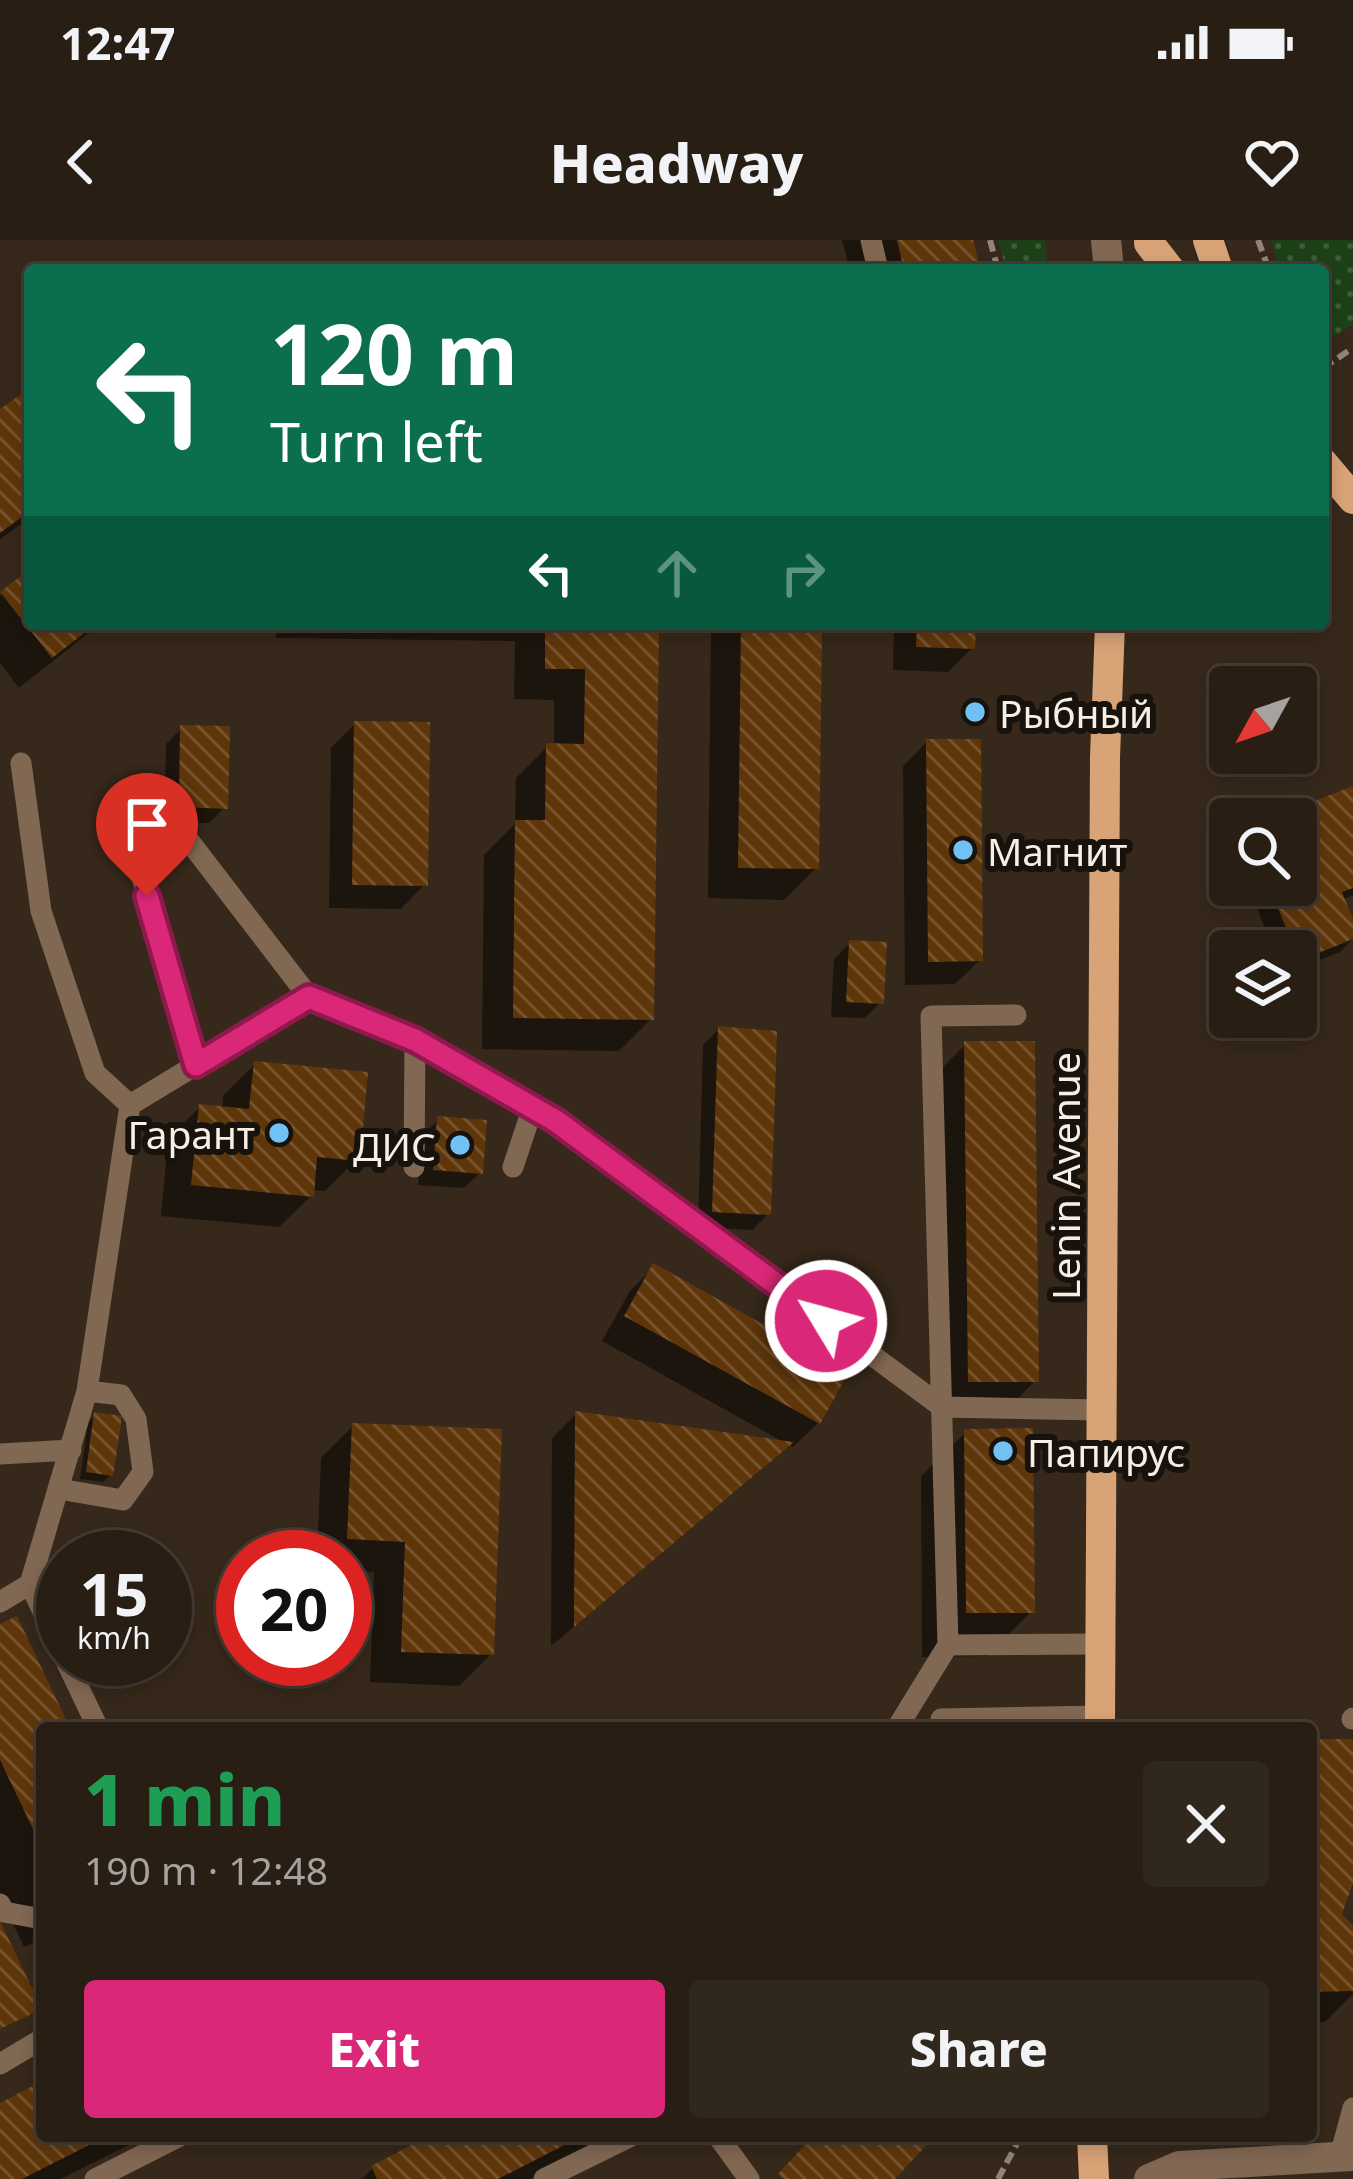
<!DOCTYPE html>
<html lang="en">
<head>
<meta charset="utf-8">
<style>
	:root { --surface:#281e14; --page:#30271d; --text:#f1f3f6; --muted:#a5a2a0; --line:#443c34; --accent:#db2777 }
	body { margin:0; font-family:"Noto Sans",sans-serif; background:var(--page); color:var(--text); height:100vh; display:flex; flex-direction:column; font-size:45px; white-space:nowrap }
	* { box-sizing:border-box; margin:0 }
	p { font-size:39px; color:var(--muted) }
	.icon { flex:none; width:66px; height:66px; fill:none; stroke:currentColor; stroke-width:2; stroke-linecap:round; stroke-linejoin:round }
	.map { position:relative; flex:1; overflow:hidden }
	.sheet { position:absolute; left:36px; top:1482px; width:1281px; height:420px; display:flex; flex-direction:column; background:var(--surface); border-radius:12px; box-shadow:0 6px 18px #0003,0 0 0 3px var(--line) }
	.sheet>* { flex:none }
	.hud { position:absolute; left:24px; top:24px; width:1305px; height:366px; border-radius:12px; box-shadow:0 6px 18px #0003,0 0 0 3px var(--line); background:#0b6e4f; color:#fff; overflow:hidden }
	.needle { width:78px; rotate:230deg }
	.tools { position:absolute; left:1209px; top:426px; display:grid; gap:24px }
	.tools a { display:grid; place-items:center; width:108px; height:108px; border-radius:12px; background:var(--surface); box-shadow:0 6px 18px #0003,0 0 0 3px var(--line); font-size:60px }
	.speed { position:absolute; left:36px; top:1290px; display:flex; gap:24px; font-size:60px; font-weight:700; text-align:center }
	.speed>* { display:grid; place-content:center; width:156px; height:156px; border-radius:50%; background:var(--surface); box-shadow:0 6px 18px #0003,0 0 0 3px var(--line); line-height:1 }
	.speed small { font-size:30px; font-weight:400 }
	.speed .limit { border:18px solid #d22; background:#fff; color:#111 }
	.pin { position:absolute; display:grid; place-items:center; width:102px; height:102px; color:#fff; margin:-123px -51px; border-radius:50% 50% 50% 0; rotate:-45deg; box-shadow:0 0 12px #0007 }
	.pin .icon { rotate:45deg }
	.me { position:absolute; width:132px; margin:-66px; rotate:307deg; stroke-linejoin:round; filter:drop-shadow(0 0 9px #0008) }
	.turn { display:flex; align-items:center; gap:42px; height:252px; padding:0 48px; font-size:54px }
	.turn .icon { width:156px; height:156px; stroke-width:2.5 }
	.turn b { display:block; font-size:84px; line-height:102px }
	.lanes { display:flex; align-items:center; height:114px; padding:0 48px; background:#0003; justify-content:center; gap:60px; direction:ltr }
	.lanes .off { opacity:.35 }
	.round { display:grid; place-items:center; flex:none; width:126px; height:126px; border-radius:12px; background:var(--page) }
	.head { display:flex; align-items:center; justify-content:space-between; height:204px; padding:0 48px }
	h1 { font-size:72px; font-weight:800; line-height:90px; color:#1e9e55 }
	.action { display:flex; gap:24px; margin-top:auto; padding:24px 48px }
	.action a { flex:1; height:138px; border-radius:12px; background:var(--accent); color:#fff; font-size:48px; font-weight:800; line-height:138px; text-align:center }
	.action a+a { background:var(--page); color:var(--text) }
	.status { display:flex; justify-content:space-between; align-items:center; height:84px; padding:0 60px; background:var(--surface); direction:ltr }
	.status svg { height:33px; fill:currentColor }
	header { display:flex; justify-content:space-between; align-items:center; height:156px; padding:0 48px; background:var(--surface); font-size:54px; font-weight:800 }
	.map>svg:first-child { display:block }
	.grass { fill:url(#grass-dots) }
	.shadow { fill:#0007 }
	.building { fill:url(#building-back-hatch) }
	.lines { fill:none; stroke-linecap:round; stroke-linejoin:round }
	.path { stroke:#908579; stroke-width:6; stroke-dasharray:12 6; stroke-linecap:butt }
	.service { stroke:#816853; stroke-width:21 }
	.minor { stroke:#816853; stroke-width:30 }
	.tertiary { stroke:#816853; stroke-width:30 }
	.primary { stroke:#d7a377; stroke-width:30 }
	.route-casing { stroke:#8e194d; stroke-width:30 }
	.route { stroke:#db2777; stroke-width:21 }
	.poi-dot { fill:#71c1f5; stroke:#18120c; stroke-width:4.5 }
	.labels { text-anchor:middle; dominant-baseline:central; stroke-width:12; stroke-linejoin:round; paint-order:stroke }
	.poi-label { font-size:39px; fill:#f7eee5; stroke:#18120c; text-anchor:start }
	.street-label { font-size:39px; fill:#f7eee5; stroke:#18120c }
</style>
</head>
<body>
<div class="status"><b>12:47</b><svg viewBox="0 0 49 12"><path d="M0 12V9h3v3zM5 12V6h3v6zM10 12V3h3v9zM15 12V0h3v12zM26 1h20v11H26zM47 4h2v5h-2z"/></svg></div>
<header><svg class="icon" aria-label="back" viewBox="0 0 24 24"><path d="M15 5l-7 7 7 7"/></svg>Headway<svg class="icon" aria-label="heart" viewBox="0 0 24 24"><path d="M12 20l-8-8c-3-5 5-10 8-4 3-6 11-1 8 4z"/></svg></header>
<div class="map">
<svg width="1353" height="1939" viewBox="0 0 1353 1939">
	<defs>
		<pattern id="grass-dots" width="8" height="8" patternUnits="userSpaceOnUse" patternTransform="scale(3)"><rect width="8" height="8" fill="#1d4019"/><path d="M2 2h.1M6 6h.1" fill="none" stroke="#3f5c3a" stroke-width="1.8" stroke-linecap="round"/></pattern>
		<pattern id="building-back-hatch" width="6" height="6" patternUnits="userSpaceOnUse" patternTransform="scale(3)"><rect width="6" height="6" fill="#5f360a"/><path d="M-1 5l2 2M0 0l6 6M5-1l2 2" fill="none" stroke="#77532e"/></pattern>
	</defs>
	<rect width="100%" height="100%" fill="#36281a"/>
	<path class="grass" d="M998 0H1045L1048 30H1006Z
		M1271 0H1353V84L1323 104V30H1279Z"/>
	<path class="shadow" d="M842 0H970L978 30H850Z
		M30 151V278L0 299V172Z
		M30 332V384H100L19 448 0 423V356Z
		M276 384H656L651 779 619 811 482 809 484 615 515 584 516 538 548 506 554 507V460L514 459 515 401 276 398Z
		M711 384H819L816 628 784 660 708 658Z
		M894 384H973L972 408 948 432 893 430Z
		M355 484 425 644 401 669 329 668 331 508Z
		M182 488 225 567 209 583 164 582 166 504Z
		M927 502 980 720 955 744 905 745 903 526Z
		M1353 549V655L1342 660 1353 687V699L1340 712 1296 729V711H1274L1248 645H1296V579H1277Z
		M850 703 881 762 865 778 831 777 834 719Z
		M719 789 768 974 752 990 698 987 703 805Z
		M966 804 1036 1140 1004 1172 937 1173 934 836Z
		M255 824 357 919 325 951 311 950V956L279 987 161 976 168 899 200 867 222 869 223 856Z
		M439 879 480 933 464 948 418 945 423 895Z
		M654 1027 845 1133 818 1183 793 1207 788 1204 766 1226 551 1406 552 1198 576 1174 787 1204 602 1101 630 1051Z
		M96 1175 111 1235 103 1242 80 1239 88 1182Z
		M353 1186 491 1414 459 1446 370 1442 374 1332 345 1331V1317H317L321 1218Z
		M966 1192 1032 1371 987 1416 922 1417 921 1236Z
		M0 1387 67 1488H42V1699L24 1707 0 1657Z
		M1311 1502H1353V1575L1338 1675 1353 1691V1754L1325 1782H1311Z
		M42 1845V1896H147L61 1939H0V1866Z
		M436 1896H620L536 1939H362L373 1928Z"/>
	<path class="building" d="M897 0H973L981 30H904Z
		M30 148V271L0 293V169Z
		M30 329V384H96L52 418 0 352Z
		M545 384H659L654 780 513 778 515 580H545L546 503 584 504 585 429H545Z
		M741 384H822L819 629 738 628Z
		M917 384H976L975 409 916 407Z
		M354 481 430 482 428 646 352 645Z
		M180 485 230 486 228 569 179 567Z
		M926 499H981L983 721 928 722Z
		M1353 546V648L1342 652 1353 679V699L1299 721 1269 645H1296V579H1269Z
		M849 700 887 702 884 764 846 762Z
		M718 786 777 791 771 975 712 972Z
		M964 801H1035L1039 1142H968Z
		M254 821 368 832 360 921 317 917 314 957 191 945 199 864 249 869Z
		M437 876 487 880 483 934 433 930Z
		M653 1023 849 1132 820 1184 624 1076Z
		M575 1171 794 1202 574 1387Z
		M94 1172 122 1176 113 1236 86 1232Z
		M352 1183 502 1189 494 1415 401 1412 405 1302 347 1299Z
		M1033 1188 1035 1373H966L964 1189Z
		M17 1376 70 1488H42V1608L0 1520V1384Z
		M1311 1499H1353V1643L1342 1674 1353 1686V1751L1311 1752Z
		M0 1681 42 1769 0 1789Z
		M42 1841V1896H107L22 1939H0V1863Z
		M429 1896H582L498 1939H377L371 1926Z
		M813 1896H935L895 1939H783L778 1934Z"/>
	<g class="lines">
		<path class="path" d="M990 0 998 30
			M1258 0 1269 30
			M1323 128 1353 108
			M998 1939 1021 1896"/>
		<path class="service" d="M871 0 878 30
			M21 523 41 671 95 833 130 865 87 1151 30 1344
			M309 757 415 800 556 881 942 1167 1102 1170
			M130 865 196 825 123 571 173 580 309 757 196 825
			M414 927 415 800
			M513 927 533 867
			M0 1214 71 1210
			M59 1249 123 1260 143 1232 136 1179 121 1155 87 1151
			M0 1362 30 1344 63 1414
			M948 1405 1103 1404
			M65 1419 98 1488
			M1352 1479 1353 1478
			M897 1488 948 1405 931 776 1016 775
			M941 1488V1479L1101 1476
			M0 1664 4 1672 42 1679
			M0 1824 42 1799
			M718 1896 749 1939
			M1340 1916 1353 1868
			M95 1939 180 1896
			M544 1939 631 1896"/>
		<path class="minor" d="M1149 1939 1179 1926 1353 1916"/>
		<path class="tertiary" d="M1106 0 1109 30"/>
		<path class="primary" d="M1208 0 1218 30
			M1149 3 1170 30
			M1323 223 1353 259
			M1100 1488 1105 517 1110 384
			M1092 1896 1094 1939"/>
	</g>
	<g class="lines">
		<defs>
			<path id="route" d="M147 656 196 825 309 757 415 800 556 881 826 1081"/>
		</defs>
		<use href="#route" class="route-casing"/>
		<use href="#route" class="route"/>
	</g>
	<g class="poi-dot">
		<circle cx="975" cy="472" r="12"/>
		<circle cx="963" cy="610" r="12"/>
		<circle cx="279" cy="893" r="12"/>
		<circle cx="460" cy="905" r="12"/>
		<circle cx="1003" cy="1211" r="12"/>
	</g>
	<g class="labels">
		<g class="poi-label">
			<text x="999" y="472">Рыбный</text>
			<text x="987" y="610">Магнит</text>
			<text x="255" y="893" text-anchor="end">Гарант</text>
			<text x="436" y="905" text-anchor="end">ДИС</text>
			<text x="1027" y="1211">Папирус</text>
		</g>
		<g class="street-label">
			<text transform="translate(1064 936) rotate(-90)">Lenin Avenue</text>
		</g>
	</g>
</svg>
<div class="tools">
<a><svg class="needle" viewBox="-14 -14 28 28"><path d="M0-13l5 13h-10z" fill="#e53935"/><path d="M0 13l5-13h-10z" fill="#a5a2a0"/></svg></a>
<a><svg class="icon" aria-label="search" viewBox="0 0 24 24"><circle cx="10" cy="10" r="6"/><path d="M15 15l6 6"/></svg></a>
<a><svg class="icon" aria-label="layers" viewBox="0 0 24 24"><path d="M12 4l9 5-9 5-9-5zM3 14l9 5 9-5"/></svg></a>
</div>
<div class="speed"><div>15<small>km/h</small></div><div class="limit">20</div></div>
<div class="pin" style="left:147px;top:656px;background:#d93025"><svg class="icon" aria-label="arrive" viewBox="0 0 24 24"><path d="M6 21V4h12l-3 4 3 4H6"/></svg></div>
<svg class="me" style="left:826px;top:1081px" viewBox="-20 -20 40 40"><circle r="17" fill="#db2777" stroke="#fff" stroke-width="3"/><path d="M0-11L8 9 0 5-8 9z" fill="#fff"/></svg>
<div class="hud">
<div class="turn"><svg class="icon" aria-label="left" viewBox="0 0 24 24"><path d="M17 20v-9H6M10 6l-5 5 5 5"/></svg><div><b>120 m</b>Turn left</div></div>
<div class="lanes"><svg class="icon" aria-label="left" viewBox="0 0 24 24"><path d="M17 20v-9H6M10 6l-5 5 5 5"/></svg><svg class="icon off" aria-label="ahead" viewBox="0 0 24 24"><path d="M12 20V5M6 11l6-6 6 6"/></svg><svg class="icon off" aria-label="right" viewBox="0 0 24 24"><path d="M7 20v-9h11M14 6l5 5-5 5"/></svg></div>
</div>
<section class="sheet">
<div class="head"><div><h1>1 min</h1><p>190 m · 12:48</p></div><a class="round"><svg class="icon" aria-label="close" viewBox="0 0 24 24"><path d="M6 6l12 12M18 6L6 18"/></svg></a></div>
<div class="action"><a>Exit</a><a>Share</a></div>
</section>
</div>
</body>
</html>
